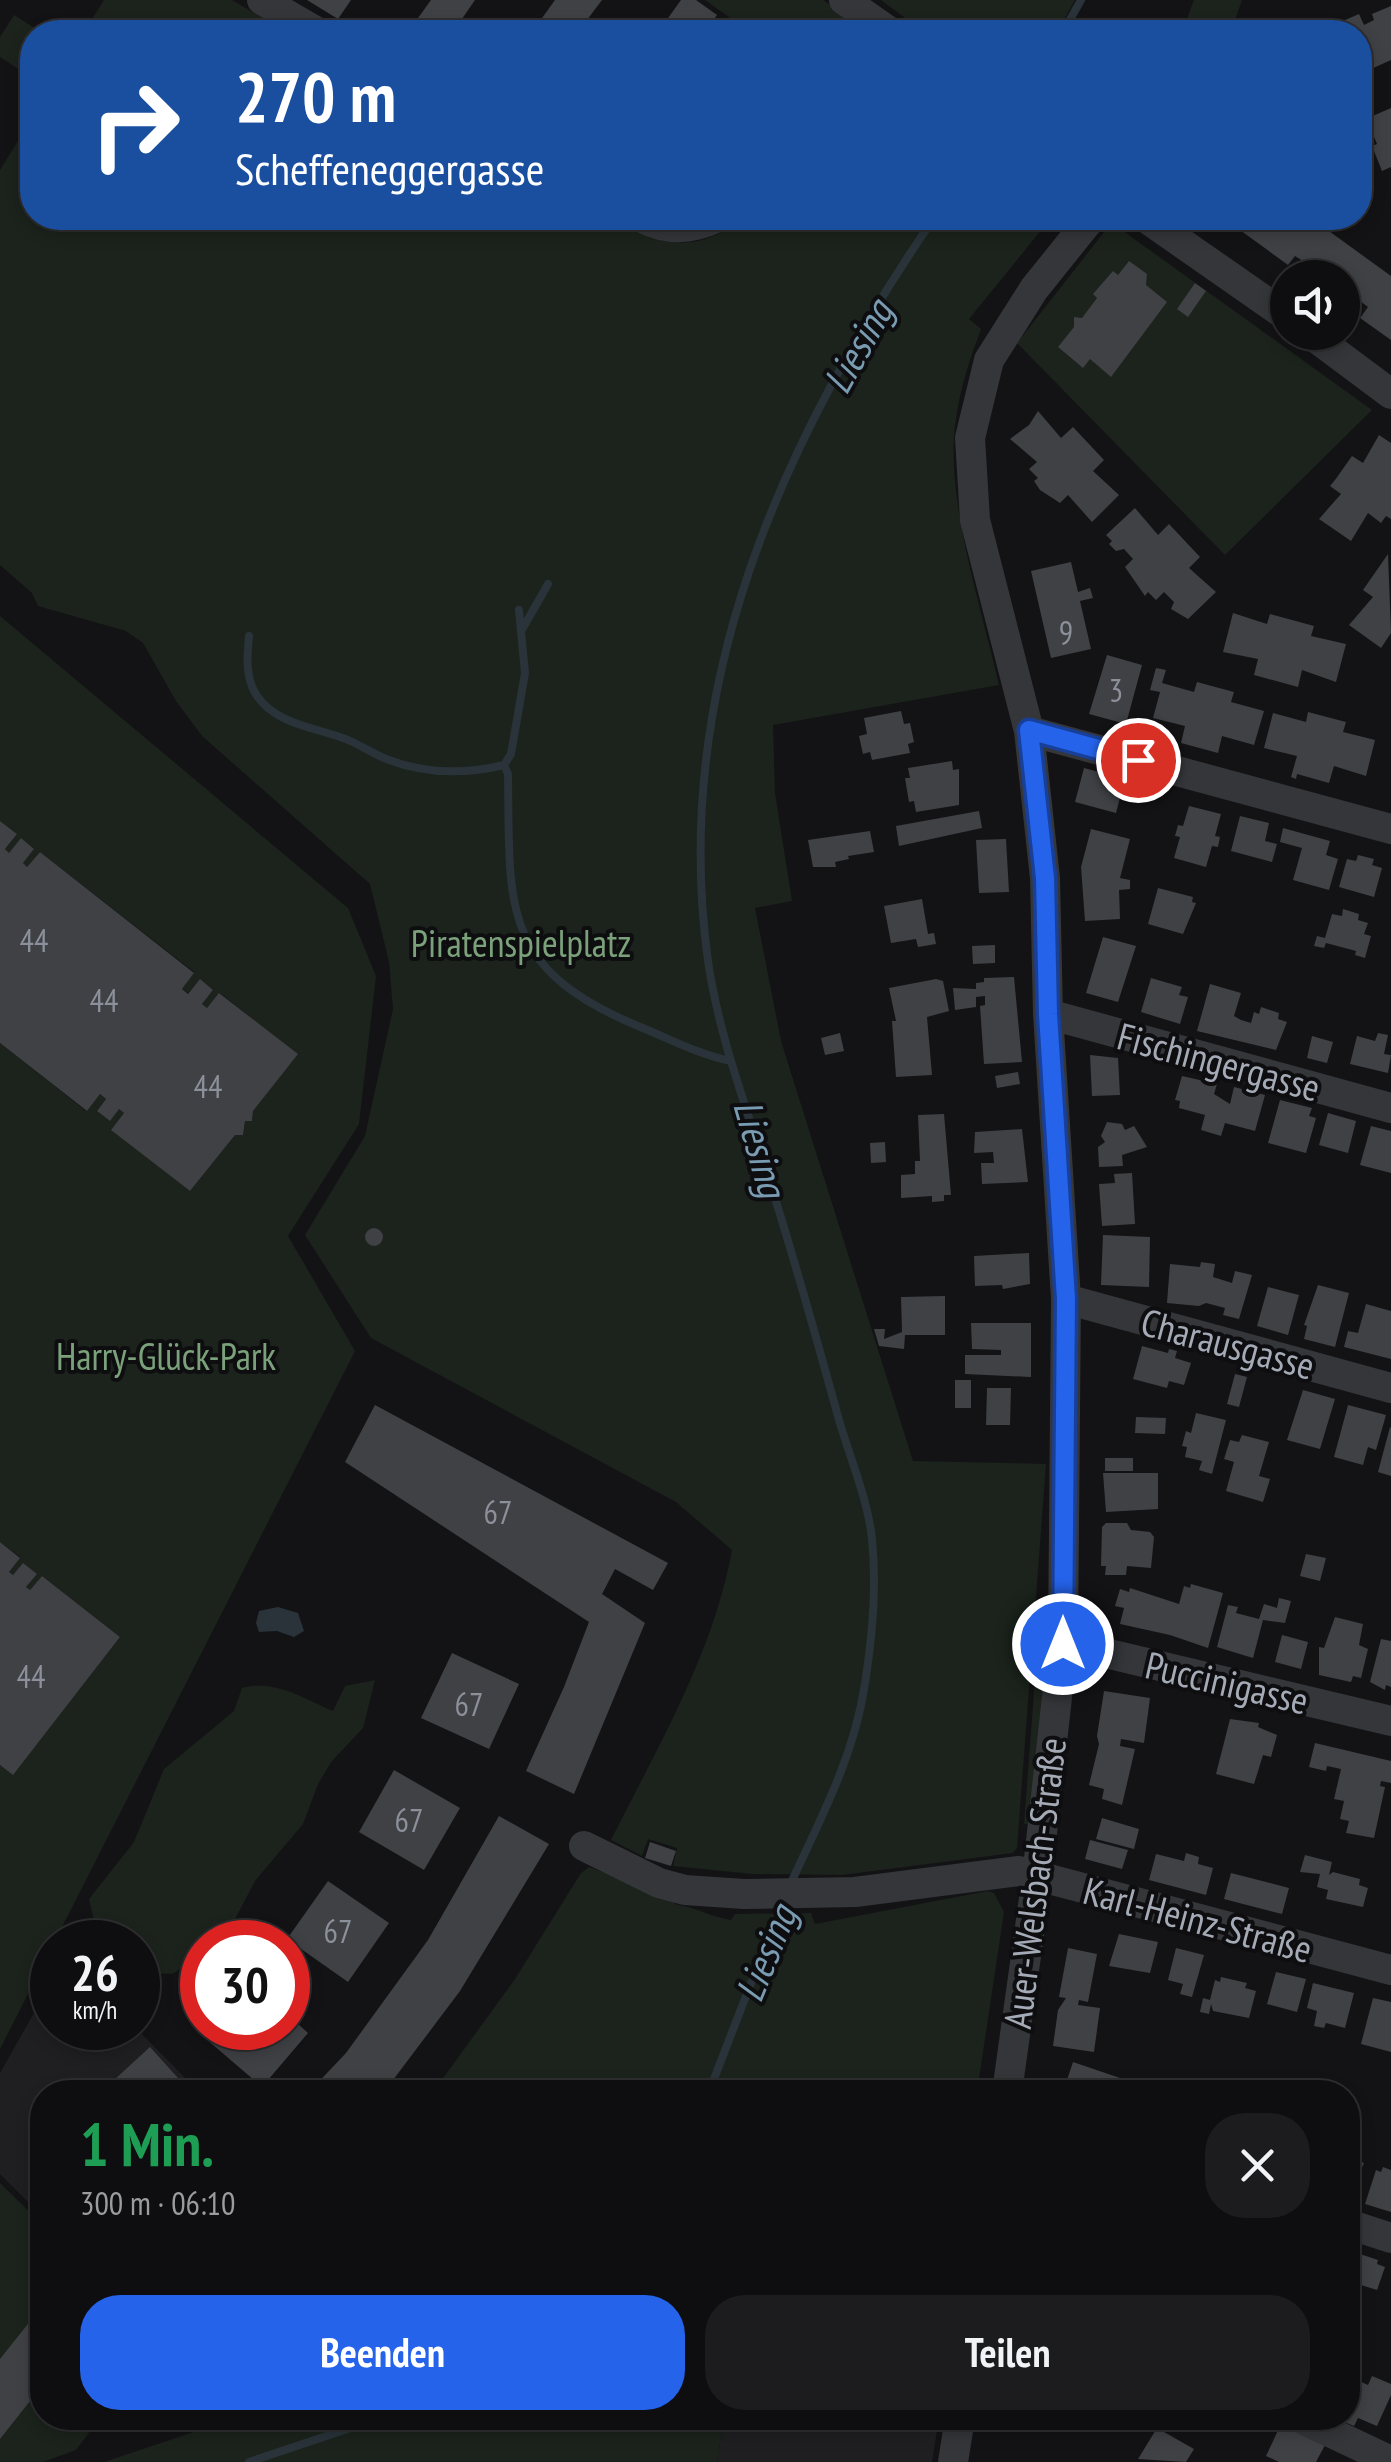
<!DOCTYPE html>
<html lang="de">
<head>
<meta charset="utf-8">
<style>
	:root { --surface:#0e0e10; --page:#1c1c1e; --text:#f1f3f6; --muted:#9b9c9f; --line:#2e2e30; --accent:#2563eb }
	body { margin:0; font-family:"PT Sans Narrow",sans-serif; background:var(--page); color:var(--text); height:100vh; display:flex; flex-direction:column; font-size:38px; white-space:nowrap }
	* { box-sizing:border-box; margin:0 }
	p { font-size:32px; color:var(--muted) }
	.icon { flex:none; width:55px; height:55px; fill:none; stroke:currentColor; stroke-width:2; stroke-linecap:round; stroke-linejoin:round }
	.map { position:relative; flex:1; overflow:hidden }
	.panel { position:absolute; left:30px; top:2080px; width:1330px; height:350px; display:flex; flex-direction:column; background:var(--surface); border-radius:40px; box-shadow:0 5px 15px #0003,0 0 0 2px var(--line) }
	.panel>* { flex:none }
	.top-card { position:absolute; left:20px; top:20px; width:1352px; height:210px; border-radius:40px; box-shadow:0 5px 15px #0003,0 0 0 2px var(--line); background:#1a4fa0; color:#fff; overflow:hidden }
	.tools { position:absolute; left:1270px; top:260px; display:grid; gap:20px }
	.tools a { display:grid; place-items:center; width:90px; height:90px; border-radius:50%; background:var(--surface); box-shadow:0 5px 15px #0003,0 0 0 2px var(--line); font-size:50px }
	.speed { position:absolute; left:30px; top:1920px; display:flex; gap:20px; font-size:50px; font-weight:700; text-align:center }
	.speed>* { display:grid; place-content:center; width:130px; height:130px; border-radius:50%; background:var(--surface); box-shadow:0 5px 15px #0003,0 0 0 2px var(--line); line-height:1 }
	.speed small { font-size:25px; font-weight:400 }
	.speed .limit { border:15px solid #d22; background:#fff; color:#111 }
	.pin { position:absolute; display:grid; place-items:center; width:85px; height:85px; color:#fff; margin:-42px; border:5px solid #fff; border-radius:50%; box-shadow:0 2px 10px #0007 }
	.me { position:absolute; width:110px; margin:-55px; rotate:0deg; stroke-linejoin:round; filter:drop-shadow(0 0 8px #0008) }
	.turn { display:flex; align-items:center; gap:35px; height:210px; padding:0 50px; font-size:45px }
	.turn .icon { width:130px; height:130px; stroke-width:2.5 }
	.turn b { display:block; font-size:70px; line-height:85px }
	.round { display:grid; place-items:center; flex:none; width:105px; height:105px; border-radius:40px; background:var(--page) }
	.head { display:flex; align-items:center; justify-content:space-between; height:170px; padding:0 50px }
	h1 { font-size:60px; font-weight:800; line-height:75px; color:#1e9e55 }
	.action { display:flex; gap:20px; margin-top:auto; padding:20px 50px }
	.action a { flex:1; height:115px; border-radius:40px; background:var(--accent); color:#fff; font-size:40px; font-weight:800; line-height:115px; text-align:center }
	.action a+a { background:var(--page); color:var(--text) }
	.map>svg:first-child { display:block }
	.built { fill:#1f1f22 }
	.green { fill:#1b231c }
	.water { fill:#293339 }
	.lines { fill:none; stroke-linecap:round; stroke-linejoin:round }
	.stream { stroke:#293339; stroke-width:8 }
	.building { fill:#3f4145 }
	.minor { stroke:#34363a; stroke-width:30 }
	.route-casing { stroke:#184099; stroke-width:25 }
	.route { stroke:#2563eb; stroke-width:18 }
	.labels { text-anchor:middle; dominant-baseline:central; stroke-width:8; stroke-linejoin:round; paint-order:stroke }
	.number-label { font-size:32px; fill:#8c909a }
	.park-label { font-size:38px; fill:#7ba17b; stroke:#0e0e10 }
	.street-label { font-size:38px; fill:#a5abb6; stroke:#0e0e10 }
	.water-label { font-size:40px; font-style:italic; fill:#7a9cb2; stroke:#0e0e10 }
</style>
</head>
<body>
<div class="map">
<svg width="1391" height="2462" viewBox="0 0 1391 2462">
	<rect width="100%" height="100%" fill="#131315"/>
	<path class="built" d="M52 1981V2028H136L199 2092H42L41 2215 0 2174V2073Z
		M724 2418H939L932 2462H717Z"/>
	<path class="green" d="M104 0H232L287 32H84Z
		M705 0H823L853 21 856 32H750Z
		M881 0H1075L1057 32H924Z
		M1194 0H1242L1231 32H1182Z
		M14 15 41 32H32V78L0 57V37Z
		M32 118V218H608C655 245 698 256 742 218H1051L969 319 981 329C969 361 959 392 955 426 946 502 982 609 999 685L773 725 775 793 792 901 755 908 781 1041 913 1461 1046 1464 1017 1848 1013 1853 842 1875 753 1874 673 1866 677 1848 648 1839 642 1856 611 1840C658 1746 713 1654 732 1550L676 1502 371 1338 305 1235 365 1136 393 1009 389 962 370 884 202 736 176 701 143 643 126 631 38 606 32 593 0 565V170Z
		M1119 228 1372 410 1225 555 1017 343 1105 231Z
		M0 616 348 908 376 976 359 1124 288 1236 355 1351 0 2049V1765L13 1774 120 1637 42 1576 30 1590 26 1587 37 1574 23 1564 13 1575 9 1572 20 1557 0 1542V1043L86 1111 100 1094 106 1099 97 1111 109 1120 119 1109 124 1113 112 1130 190 1191 235 1135 243 1134 245 1121H252L253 1111 297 1054 220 993 207 1008 202 1004 213 990 200 980 188 993 182 989 194 972 40 852 27 867 23 863 34 849 22 839 9 853 5 849 17 834 0 821Z
		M1047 1621 1044 1726 1033 1824H1024L1039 1627Z
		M375 1680 363 1728 332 1761 318 1784 303 1824 255 1881 225 1938 219 1942H202V1956L172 1974 138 1973V1942H99L89 1899 134 1842 164 1769 234 1711 242 1688C275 1679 303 1698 333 1711L345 1686Z
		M589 1867 671 1897 675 1904C697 1908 712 1917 731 1920L735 1914 811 1913 815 1924 988 1891 994 1893 1004 1912 977 2092H433L515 1979 581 1873Z
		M0 2183 42 2224V2418H114L91 2430 76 2450 43 2462H0Z
		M192 2418H724L717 2462H104L197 2431Z"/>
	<path class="water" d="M278 1607 298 1613 304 1631 294 1637 277 1631 259 1632 256 1623 259 1611Z"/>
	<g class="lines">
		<path class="stream" d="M1063 32 1081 0
			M523 628 548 584
			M249 636C247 657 245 678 257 696 276 723 311 727 340 737 357 742 372 754 389 760 426 774 466 774 504 765L508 774C510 906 499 968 638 1026 668 1038 699 1055 731 1061
			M504 765 511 754 525 673 519 610
			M789 1887C818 1824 853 1759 864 1689 872 1641 877 1588 872 1539 868 1500 850 1458 839 1420 817 1340 795 1261 770 1182 747 1109 719 1037 708 961 670 687 782 439 934 218
			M709 2092 783 1900
			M249 2462 380 2418"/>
	</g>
	<path class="building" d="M307 0H351L338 19Z
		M431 0H475L453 32H408Z
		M555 0H602L578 32H532Z
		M681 0H696L717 15 705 32H658Z
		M1391 6V60L1360 74V32H1317L1359 14 1364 25 1374 20 1372 14Z
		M1391 108V167L1382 171 1372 146 1377 144 1372 132 1367 135 1361 121Z
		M1239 218H1311L1391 276V340L1360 318 1368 307 1360 301 1353 311 1342 304V278H1306L1296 271 1303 261 1295 256 1288 265 1233 225Z
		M1129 261 1147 274 1146 285 1167 302 1111 377 1090 359 1083 368 1058 347 1074 327V317L1082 318 1097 298 1093 294 1113 271 1118 275Z
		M1195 283 1206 291 1188 317 1177 309Z
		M1038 411 1061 438 1073 427 1104 460 1093 471 1119 495 1092 522 1068 495 1060 503 1040 490 1034 481 1038 478 1029 469 1037 462 1010 439 1029 425Z
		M1379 435 1391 443V519L1386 516 1381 523 1368 513 1351 541 1319 519 1341 494 1330 486 1335 480 1352 456 1363 463Z
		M1135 508 1158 535 1169 524 1200 557 1189 568 1216 592 1188 619 1171 609 1174 602 1164 592 1156 600 1148 592 1145 596 1125 567 1133 559 1124 549 1116 551 1109 544 1112 541 1106 535Z
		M1388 554 1391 633 1381 648 1349 625 1373 597 1363 590Z
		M1071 562 1078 592 1090 588 1093 598 1080 601 1091 649 1051 658 1031 571Z
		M1233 613 1267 624 1270 614 1314 626 1311 636 1346 644 1336 682 1302 670 1298 687 1254 675 1258 659 1223 652Z
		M1107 655 1142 665 1126 724 1089 714Z
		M1156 668 1166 670 1162 683 1194 692 1197 682 1234 692 1231 702 1264 711 1254 745 1222 736 1218 753 1181 743 1185 726 1153 718 1160 692 1150 690Z
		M901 711 904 724 910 723 914 742 908 744 910 753 872 760 870 752 863 754 859 736 867 734 864 718Z
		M1308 712 1346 722 1343 732 1375 740 1366 776 1334 766 1329 783 1297 774 1296 779 1291 777 1297 756 1264 748 1273 713 1306 722Z
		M952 761 953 770 959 769V805L916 812 914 801 909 802 905 778H910L908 768Z
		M1084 768 1125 779 1116 813 1075 802Z
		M1189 806 1221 814 1215 836 1220 837 1218 847 1212 846 1206 867 1174 858 1180 837 1175 836 1178 825 1183 826Z
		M979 811 982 828 899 846 896 826Z
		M1240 816 1269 823 1265 841 1277 844 1272 862 1231 851Z
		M0 821 17 834 5 849 9 853 21 838 34 849 23 863 27 867 40 852 194 973 182 989 188 994 200 979 213 990 202 1004 207 1008 219 993 298 1054 253 1111 252 1121H245L243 1135H235L190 1191 111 1130 124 1113 119 1109 110 1121 97 1111 106 1099 100 1094 87 1111 0 1043Z
		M1283 828 1330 841 1326 855 1338 859 1329 890 1293 880 1302 848 1280 842Z
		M1091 829 1130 839 1120 878 1130 880V889L1119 890 1120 919 1085 921 1081 867Z
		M870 831 874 852 848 856 849 859 835 862 836 867H813L808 840Z
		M1006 839 1009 892 979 893 976 840Z
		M1358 855 1374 859 1372 865 1382 868 1374 897 1339 887 1347 859 1356 861Z
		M1158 888 1193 897 1192 902 1196 903 1183 934 1148 924Z
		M922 899 928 934 934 933 936 944 918 947 916 939 891 943 884 906Z
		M1343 909 1359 914 1358 920 1368 923 1364 934 1371 936 1365 958 1355 955 1356 951 1326 943 1324 948 1314 946 1317 936 1325 938 1332 914 1342 916Z
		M1103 937 1136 946 1118 1002 1086 993Z
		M995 945V963L973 964 972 946Z
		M1014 977 1022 1062 984 1064 980 1006 985 1005V996L976 997V1007L955 1010 953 988 976 989V983L984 982V978Z
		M1151 978 1182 987 1179 995 1188 997 1180 1024 1141 1012Z
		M936 979 943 981 949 1011 927 1017 932 1075 896 1077 892 1021H896L889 988Z
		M1210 984 1241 993 1234 1016 1241 1020 1251 1023 1254 1012 1259 1014 1261 1007 1279 1013 1278 1019 1287 1022 1276 1050 1197 1031Z
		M840 1033 844 1051 825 1055 821 1038Z
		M1378 1033 1388 1035 1384 1054 1391 1055 1388 1073 1350 1064 1357 1036 1375 1041Z
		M1312 1036 1333 1042 1327 1063 1307 1058Z
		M1090 1055 1118 1058 1120 1095 1092 1096Z
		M1018 1072 1020 1084 997 1088 995 1076Z
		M1182 1076 1217 1084 1214 1094 1230 1104 1234 1087 1265 1095 1255 1131 1225 1123 1221 1136 1201 1130 1205 1115 1179 1108 1180 1101 1175 1100Z
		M1280 1100 1312 1108 1309 1116 1316 1118 1306 1153 1268 1143Z
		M1328 1113 1356 1121 1348 1153 1319 1145Z
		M944 1114 951 1195H944V1201L932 1202V1196L901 1198V1175L915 1174V1161H920L918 1115Z
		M1107 1122 1122 1124 1125 1130 1134 1126 1147 1147 1122 1155 1123 1166 1099 1167 1098 1147 1105 1142 1101 1136Z
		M1371 1126 1391 1131V1173L1360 1165Z
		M1022 1129 1028 1182 982 1184 981 1163H994L993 1152 974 1153 975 1132Z
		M885 1142 886 1162 871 1163 870 1143Z
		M1132 1173 1135 1224 1102 1226 1099 1184 1115 1183 1114 1174Z
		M365 1237a9 9 0 1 1 18 0a9 9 0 1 1-18 0Z
		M1103 1235 1150 1237 1149 1287 1101 1285Z
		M1029 1253 1030 1284 1003 1289 1002 1285 975 1286 974 1256Z
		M1201 1262 1215 1264 1213 1277 1232 1283 1235 1271 1252 1275 1239 1319 1223 1315 1225 1308 1206 1303 1199 1306 1167 1303 1170 1264 1200 1267Z
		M1318 1285 1349 1293 1335 1347 1304 1339 1307 1326 1304 1325Z
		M1268 1287 1299 1295 1288 1335 1257 1326Z
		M945 1296V1335H905L904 1349 879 1346 874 1329H885L884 1339 902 1332 901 1297Z
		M1366 1304 1391 1311V1359L1344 1347 1348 1331 1358 1333Z
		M971 1323H1031V1377L965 1374V1355H1001V1350L972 1349Z
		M1142 1346 1168 1353 1169 1349 1177 1351 1175 1358 1191 1363 1184 1385 1169 1381 1167 1388 1133 1379Z
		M1235 1374 1247 1377 1239 1407 1227 1404Z
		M955 1380H971V1408H955Z
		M987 1388H1011L1010 1425H986Z
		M1303 1390 1335 1399 1320 1449 1287 1440Z
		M375 1405 668 1563 653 1590 615 1569 602 1594 645 1623 574 1794 526 1771 564 1687 589 1622 345 1462Z
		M1348 1405 1386 1415 1376 1450 1368 1447 1363 1465 1334 1457Z
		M1196 1413 1226 1420 1212 1474 1199 1470 1202 1461 1185 1457 1187 1447 1182 1446 1186 1431 1191 1433Z
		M1136 1417 1166 1418 1165 1434 1135 1433Z
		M1390 1427 1391 1428V1476L1378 1472Z
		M1242 1435 1269 1442 1259 1476 1270 1479 1263 1502 1226 1491 1234 1462 1224 1459 1230 1440 1239 1442Z
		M1105 1458H1133V1471H1105Z
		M1103 1473H1158V1509L1106 1512Z
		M1106 1523H1127L1131 1530 1150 1532 1154 1537 1151 1568 1127 1566 1126 1575H1105L1106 1566H1101L1102 1527Z
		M0 1542 20 1558 9 1572 13 1575 23 1563 37 1574 26 1587 30 1590 42 1576 120 1637 13 1775 0 1765Z
		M1306 1554 1326 1558 1320 1581 1300 1576Z
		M1191 1584 1223 1593 1208 1648 1170 1635 1120 1624 1124 1608 1115 1606 1120 1589 1129 1592 1130 1588 1179 1604 1184 1586 1190 1588Z
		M1279 1598 1291 1601 1285 1623 1263 1620 1253 1658 1217 1647 1228 1605 1238 1607 1236 1613 1259 1619 1264 1604 1277 1608Z
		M1335 1617 1363 1624 1359 1645 1368 1649 1361 1678 1353 1676 1351 1682 1319 1675V1647L1324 1648Z
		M1282 1635 1308 1642 1301 1669 1275 1662Z
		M1381 1639 1391 1641V1687L1386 1685 1385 1690 1370 1682Z
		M452 1653 519 1684 489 1749 421 1718Z
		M1104 1691 1150 1698 1144 1743 1121 1739 1120 1746 1135 1749 1122 1805 1102 1799 1104 1789 1089 1785 1099 1744 1097 1736Z
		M1230 1719 1259 1723 1258 1727 1277 1735 1271 1757 1263 1755 1254 1784 1216 1774Z
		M1315 1743 1391 1761V1783L1381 1781 1380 1786 1385 1787 1374 1838 1346 1833 1349 1821 1340 1819 1344 1801 1334 1799 1341 1769 1327 1766 1326 1771 1309 1767Z
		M394 1770 460 1808 424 1870 359 1832Z
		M499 1816 549 1844 460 1991 384 2092H309L346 2053 428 1940Z
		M1102 1818 1139 1829 1134 1849 1096 1839Z
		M1090 1840 1128 1850 1122 1869 1085 1859Z
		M650 1842 676 1851 671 1866 645 1858Z
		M1186 1853 1199 1857 1198 1864 1213 1868 1206 1895 1149 1880 1156 1854 1184 1861Z
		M1305 1855 1332 1862 1329 1875 1333 1872 1360 1879 1359 1885 1368 1888 1363 1907 1326 1899 1328 1890 1317 1887 1320 1874 1300 1872Z
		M1231 1873 1289 1888 1282 1914 1224 1899Z
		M328 1881 389 1923 348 1982 287 1939Z
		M1119 1934 1158 1942 1150 1973 1109 1966Z
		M1068 1948 1097 1954 1088 2002 1079 2000 1078 2005 1100 2008 1094 2052 1053 2046 1058 2010 1066 1998 1059 1997Z
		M1176 1948 1204 1955 1192 1997 1180 1994 1183 1984 1168 1980Z
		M1276 1972 1306 1979 1297 2012 1267 2004Z
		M1221 1977 1247 1983 1245 1988 1256 1991 1249 2018 1213 2011 1211 2004 1209 2014 1200 2012 1203 1998 1210 2000 1215 1980 1220 1982Z
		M1313 1983 1354 1993 1345 2028 1326 2023 1324 2028 1314 2026 1317 2011 1307 2008Z
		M1373 1998 1391 2002V2052L1361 2044Z
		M288 2015 308 2033 262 2087 205 2038 214 2028H288Z
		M150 2047 178 2078 175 2081 191 2092H101Z
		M1073 2062 1123 2079 1119 2092H1063Z
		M1348 2158 1364 2163 1351 2194 1348 2192Z
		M1383 2167 1391 2170V2212L1365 2204 1376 2170 1381 2172Z
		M1348 2250 1378 2260 1377 2264 1385 2267 1377 2290 1348 2281Z
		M35 2315 42 2321V2386L0 2439V2359Z
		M1348 2376 1368 2385 1372 2376 1391 2384V2395L1377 2426 1358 2418 1354 2426 1335 2418H1348Z
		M1281 2424 1325 2445 1316 2462H1279L1266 2456Z
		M1157 2428 1194 2449 1186 2462 1138 2459Z"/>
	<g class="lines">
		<path class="minor" d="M262 0 317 32
			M844 0 890 32
			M642 218C668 231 691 230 716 218
			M1146 218 1288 317
			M1308 332 1391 394
			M1029 731 1391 829
			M1048 1014 1391 1108
			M1066 1299 1391 1388
			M1063 1643 1391 1721
			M584 1846 659 1883 685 1890 744 1894 855 1892 1019 1871 1391 1970
			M1007 2092 1037 1877 1063 1643 1066 1299 1048 1014 1045 878 1029 731 975 520 970 438 989 360 1034 289 1091 218
			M1348 2224 1391 2238
			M1300 2418 1391 2461
			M953 2462 960 2418"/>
	</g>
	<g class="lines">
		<defs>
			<path id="route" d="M1063 1644 1066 1299 1048 1014 1045 878 1029 730 1138 760"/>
		</defs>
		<use href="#route" class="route-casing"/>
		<use href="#route" class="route"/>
	</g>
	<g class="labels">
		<g class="number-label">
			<text x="1066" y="632">9</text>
			<text x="1116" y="690">3</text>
			<text x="34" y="940">44</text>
			<text x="104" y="1000">44</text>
			<text x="208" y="1086">44</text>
			<text x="498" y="1512">67</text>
			<text x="31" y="1676">44</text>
			<text x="469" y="1704">67</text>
			<text x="409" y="1820">67</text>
			<text x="338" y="1931">67</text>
		</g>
		<g class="park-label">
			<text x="521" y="942">Piratenspielplatz</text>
			<text x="166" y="1355">Harry-Glück-Park</text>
		</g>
		<g class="street-label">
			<text transform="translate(1219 1061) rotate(15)">Fischingergasse</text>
			<text transform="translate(1228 1343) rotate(15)">Charausgasse</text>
			<text transform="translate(1227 1682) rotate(13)">Puccinigasse</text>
			<text transform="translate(1034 1883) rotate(-83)">Auer-Welsbach-Straße</text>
			<text transform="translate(1198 1919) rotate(15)">Karl-Heinz-Straße</text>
		</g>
		<g class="water-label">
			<text transform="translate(857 346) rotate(-61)">Liesing</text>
			<text transform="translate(761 1148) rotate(74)">Liesing</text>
			<text transform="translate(765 1953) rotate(-68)">Liesing</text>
		</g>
	</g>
</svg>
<div class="tools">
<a><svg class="icon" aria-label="sound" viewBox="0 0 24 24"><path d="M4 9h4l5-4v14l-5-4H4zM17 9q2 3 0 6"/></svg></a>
</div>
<div class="speed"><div>26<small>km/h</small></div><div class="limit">30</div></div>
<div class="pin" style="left:1138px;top:760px;background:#d93025"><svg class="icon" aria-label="arrive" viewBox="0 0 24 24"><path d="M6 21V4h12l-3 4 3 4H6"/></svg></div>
<svg class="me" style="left:1063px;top:1644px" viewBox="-20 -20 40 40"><circle r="17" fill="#2563eb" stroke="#fff" stroke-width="3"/><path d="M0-11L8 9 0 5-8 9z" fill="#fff"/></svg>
<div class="top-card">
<div class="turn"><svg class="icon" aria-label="right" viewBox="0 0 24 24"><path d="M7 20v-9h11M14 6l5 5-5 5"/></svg><div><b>270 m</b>Scheffeneggergasse</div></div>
</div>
<section class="panel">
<div class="head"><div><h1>1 Min.</h1><p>300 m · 06:10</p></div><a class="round"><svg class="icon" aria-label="close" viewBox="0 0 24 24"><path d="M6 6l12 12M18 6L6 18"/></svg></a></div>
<div class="action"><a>Beenden</a><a>Teilen</a></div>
</section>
</div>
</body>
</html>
